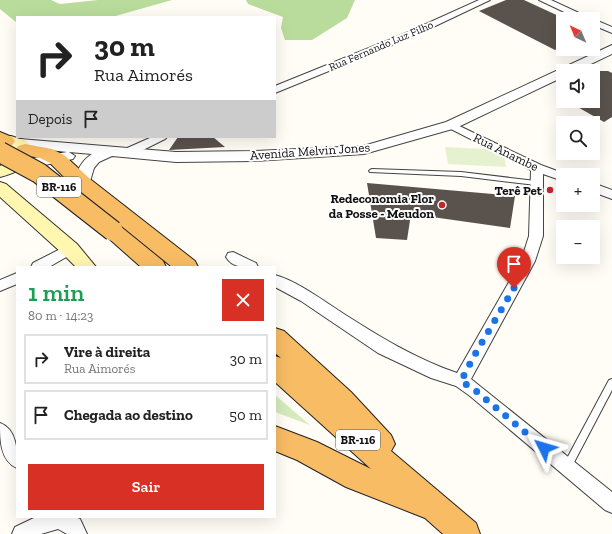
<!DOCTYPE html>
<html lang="pt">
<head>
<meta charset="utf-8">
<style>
	:root { --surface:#fff; --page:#f2f2f2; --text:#222; --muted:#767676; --line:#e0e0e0; --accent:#d93025 }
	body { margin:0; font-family:"Zilla Slab",serif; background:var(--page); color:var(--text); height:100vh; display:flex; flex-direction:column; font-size:15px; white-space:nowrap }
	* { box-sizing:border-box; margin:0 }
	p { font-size:13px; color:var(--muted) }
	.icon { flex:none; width:22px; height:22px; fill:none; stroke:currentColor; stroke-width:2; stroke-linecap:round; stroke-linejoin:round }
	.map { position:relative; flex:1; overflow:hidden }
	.drawer { position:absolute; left:16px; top:266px; width:260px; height:252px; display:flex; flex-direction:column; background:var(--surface); border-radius:0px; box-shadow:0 4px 16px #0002 }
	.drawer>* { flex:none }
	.top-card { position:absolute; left:16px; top:16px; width:260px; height:122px; border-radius:0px; box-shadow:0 4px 16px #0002; background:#fff; color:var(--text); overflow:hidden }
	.needle { width:26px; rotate:316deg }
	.tools { position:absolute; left:556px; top:12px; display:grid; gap:8px }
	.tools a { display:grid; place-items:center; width:44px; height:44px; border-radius:0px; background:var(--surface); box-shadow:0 4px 16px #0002; font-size:20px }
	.pin { position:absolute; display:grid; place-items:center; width:34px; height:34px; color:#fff; margin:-41px -17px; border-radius:50% 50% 50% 0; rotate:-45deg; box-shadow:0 0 4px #0007 }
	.pin .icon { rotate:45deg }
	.me { position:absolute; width:44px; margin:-22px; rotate:310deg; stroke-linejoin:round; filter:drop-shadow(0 0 3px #0008) }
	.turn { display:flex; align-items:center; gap:14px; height:84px; padding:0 12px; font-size:18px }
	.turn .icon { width:52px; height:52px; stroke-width:2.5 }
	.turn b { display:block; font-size:28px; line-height:34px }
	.then { display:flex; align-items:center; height:38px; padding:0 12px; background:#0003; gap:8px; font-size:15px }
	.round { display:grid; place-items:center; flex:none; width:42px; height:42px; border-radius:0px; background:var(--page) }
	.summary { display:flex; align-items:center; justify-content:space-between; height:68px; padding:0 12px }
	h1 { font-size:24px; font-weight:600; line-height:30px; color:#1e9e55 }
	.primary-button { display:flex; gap:8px; margin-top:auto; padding:8px 12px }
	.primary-button a { flex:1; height:46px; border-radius:0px; background:var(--accent); color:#fff; font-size:16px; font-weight:600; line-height:46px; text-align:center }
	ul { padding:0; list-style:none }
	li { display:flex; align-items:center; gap:12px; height:50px; margin:0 8px 6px; padding:0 4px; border:2px solid var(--line); border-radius:0px }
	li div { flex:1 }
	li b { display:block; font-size:15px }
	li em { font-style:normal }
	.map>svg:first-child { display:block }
	.green { fill:#d5ebbd }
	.forest { fill:#b9dc9c }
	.pitch { fill:#e6f2cf }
	.building { fill:#5a524d }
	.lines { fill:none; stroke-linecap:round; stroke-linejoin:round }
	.service-casing { stroke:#444; stroke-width:2 }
	.minor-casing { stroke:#444; stroke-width:2 }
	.tertiary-casing { stroke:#444; stroke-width:2 }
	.secondary-casing { stroke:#333; stroke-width:2 }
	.trunk-casing { stroke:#222; stroke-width:2 }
	.service { fill:#fff; fill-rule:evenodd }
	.minor { fill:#fff; fill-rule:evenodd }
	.tertiary { fill:#fff; fill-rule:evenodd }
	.secondary { fill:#fff6b0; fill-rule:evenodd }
	.trunk { fill:#f7bc64; fill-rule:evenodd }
	.trunk-bridge-casing { stroke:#222; stroke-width:22; stroke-linecap:butt }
	.trunk-bridge { stroke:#f7bc64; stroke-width:20 }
	.route { stroke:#1a73e8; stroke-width:7; stroke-dasharray:0 12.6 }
	.poi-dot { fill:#c4262e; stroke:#fff; stroke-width:1.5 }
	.labels { text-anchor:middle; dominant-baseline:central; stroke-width:4; stroke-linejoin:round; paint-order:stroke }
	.far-street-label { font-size:11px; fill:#111; stroke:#fff }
	.shield { fill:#fff; stroke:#585858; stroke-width:1 }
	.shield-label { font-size:12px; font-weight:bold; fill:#111 }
	.street-label { font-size:13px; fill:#111; stroke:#fff }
	.poi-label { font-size:13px; font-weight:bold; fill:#111; stroke:#fff; text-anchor:end }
</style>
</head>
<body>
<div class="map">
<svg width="612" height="534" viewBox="0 0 612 534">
	<rect width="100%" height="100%" fill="#fffdf5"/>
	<path class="green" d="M275 395 310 425 275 412Z"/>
	<path class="forest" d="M0 0H51L60 4 98 0H172L112 17H17V23L0 9Z
		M246 0H355L347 18 312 40H285L281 28 283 17 248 4Z"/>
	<path class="pitch" d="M445 147 503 150 506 167 448 164Z"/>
	<path class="building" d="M506 0H524L563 18V46L555 50 479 11Z
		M596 71H608L612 73V117L604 122 567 101H593V72Z
		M178 137H213L225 147 169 150Z
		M367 183 515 196 510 228 411 214 407 240 376 238Z"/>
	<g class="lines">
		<defs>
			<path id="service" d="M372 169 461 172 536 181 539 183 536 185 461 176 370 172 369 171 370 170Z
				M612 379V390L570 470 567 471 564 470 563 467 564 464 609 380Z"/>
			<path id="minor" d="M479 0H490L412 37 275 93V86L406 33Z
				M539 0H551L592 19H579Z
				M593 19 612 27V33L593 25Z
				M451 122 541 165 568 175H563V181L543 174V236L535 261 471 379 612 492V513L605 510 470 396 456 386 431 378 378 353 301 301 275 287V275C299 282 322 300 344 314 380 337 416 359 457 373L521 261 529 236 531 170 447 127 445 125Z
				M152 137H167L165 139 133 155H125L123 152 125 149Z
				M593 183 612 190V199L593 192Z
				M70 244 75 246 77 249 75 252 49 267H31L33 263Z
				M233 252 256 263 258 267C247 267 233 269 226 257L228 253Z
				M17 273V284L0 291V280Z
				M0 423C18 430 17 452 17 468 0 461 0 439 0 423Z
				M36 517H75L80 519 87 534H67L58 529 41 534H12L15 527Z"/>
			<path id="tertiary" d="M612 45V54L576 71H563V77L456 128 364 154 255 161 176 162 112 156 99 162 94 168 88 188 83 189 78 188 75 184C76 171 81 161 92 154L69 152 75 156 73 159 17 171 12 169 10 166 12 163 17 161 67 152 15 146 13 143 15 140 20 139 176 152 255 151 363 146 446 122Z"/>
			<path id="secondary" d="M11 136 26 141 33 150C31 167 15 173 0 177V166L14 158 17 150 12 146 0 147V137Z
				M0 182 6 184 77 244 96 267H76L63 254 0 197Z"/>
			<path id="trunk" d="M0 132 12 137 15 141 12 145 6 147 0 145Z
				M25 144 52 149 64 155 90 179 195 261 198 267H172L76 189 50 163 40 158 18 154 16 150 18 146Z
				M113 224 120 226 163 261 166 267H141L106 236 103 231 106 226Z
				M275 328 284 331 351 392 391 435 395 444 391 451 476 523 480 534H443L425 518 346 487 297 460 275 451V426L317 442 371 469 275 382V356L281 358 275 353Z"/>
		</defs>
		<use href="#service" class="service-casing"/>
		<use href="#minor" class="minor-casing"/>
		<use href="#tertiary" class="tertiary-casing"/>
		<use href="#secondary" class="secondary-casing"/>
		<use href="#trunk" class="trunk-casing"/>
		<use href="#service" class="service"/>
		<use href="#minor" class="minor"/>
		<use href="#tertiary" class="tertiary"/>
		<use href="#secondary" class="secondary"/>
		<use href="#trunk" class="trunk"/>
		<defs>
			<path id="trunk-bridge" d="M0 152 39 173 113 231"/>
		</defs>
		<use href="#trunk-bridge" class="trunk-bridge-casing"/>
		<use href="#trunk-bridge" class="trunk-bridge"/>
	</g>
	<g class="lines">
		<path class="route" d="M514 288 474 356 461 381 476 391 544 448"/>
	</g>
	<g class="poi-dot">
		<circle cx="550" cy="190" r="4"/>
		<circle cx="442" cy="205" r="4"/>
	</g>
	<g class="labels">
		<g class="far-street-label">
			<text transform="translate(381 46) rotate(-23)">Rua Fernando Luz Filho</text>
		</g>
		<g class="shield">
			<rect x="37" y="177" width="44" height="20" rx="3"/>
			<rect x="336" y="430" width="44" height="20" rx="3"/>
		</g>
		<g class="shield-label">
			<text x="59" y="187">BR-116</text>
			<text x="358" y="440">BR-116</text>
		</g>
		<g class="street-label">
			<text transform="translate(310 151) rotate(-4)">Avenida Melvin Jones</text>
			<text transform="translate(506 152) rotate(26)">Rua Anambe</text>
		</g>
		<g class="poi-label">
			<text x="542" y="190">Terê Pet</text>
			<text x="434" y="198">Redeconomia Flor<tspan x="434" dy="15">da Posse - Meudon</tspan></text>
		</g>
	</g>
</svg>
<div class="tools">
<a><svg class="needle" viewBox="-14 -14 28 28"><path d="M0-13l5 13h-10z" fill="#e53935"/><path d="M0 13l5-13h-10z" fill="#767676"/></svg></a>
<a><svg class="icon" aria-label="sound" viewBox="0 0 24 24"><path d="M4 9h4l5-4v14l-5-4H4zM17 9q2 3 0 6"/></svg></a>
<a><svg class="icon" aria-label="search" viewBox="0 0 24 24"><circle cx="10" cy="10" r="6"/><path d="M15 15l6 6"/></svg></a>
<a>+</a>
<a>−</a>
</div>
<div class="pin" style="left:514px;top:288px;background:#d93025"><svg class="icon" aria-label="arrive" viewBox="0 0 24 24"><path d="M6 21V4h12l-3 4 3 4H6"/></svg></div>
<svg class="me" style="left:544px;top:448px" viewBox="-20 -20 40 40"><path d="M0-17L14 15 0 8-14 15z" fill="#1a73e8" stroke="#fff" stroke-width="4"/></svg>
<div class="top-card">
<div class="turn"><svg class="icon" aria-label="right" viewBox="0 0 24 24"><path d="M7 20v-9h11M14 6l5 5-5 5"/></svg><div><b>30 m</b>Rua Aimorés</div></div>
<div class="then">Depois<svg class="icon" aria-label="arrive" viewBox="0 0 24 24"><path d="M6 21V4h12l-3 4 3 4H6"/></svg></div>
</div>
<section class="drawer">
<div class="summary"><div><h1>1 min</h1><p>80 m · 14:23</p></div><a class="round" style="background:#d93025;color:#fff"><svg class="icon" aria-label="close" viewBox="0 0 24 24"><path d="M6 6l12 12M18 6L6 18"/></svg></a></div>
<ul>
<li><svg class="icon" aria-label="right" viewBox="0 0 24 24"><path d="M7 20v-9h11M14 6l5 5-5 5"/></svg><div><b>Vire à direita</b><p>Rua Aimorés</p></div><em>30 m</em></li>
<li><svg class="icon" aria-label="arrive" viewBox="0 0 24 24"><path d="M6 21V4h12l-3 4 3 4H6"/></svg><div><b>Chegada ao destino</b></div><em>50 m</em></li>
</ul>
<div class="primary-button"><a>Sair</a></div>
</section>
</div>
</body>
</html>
